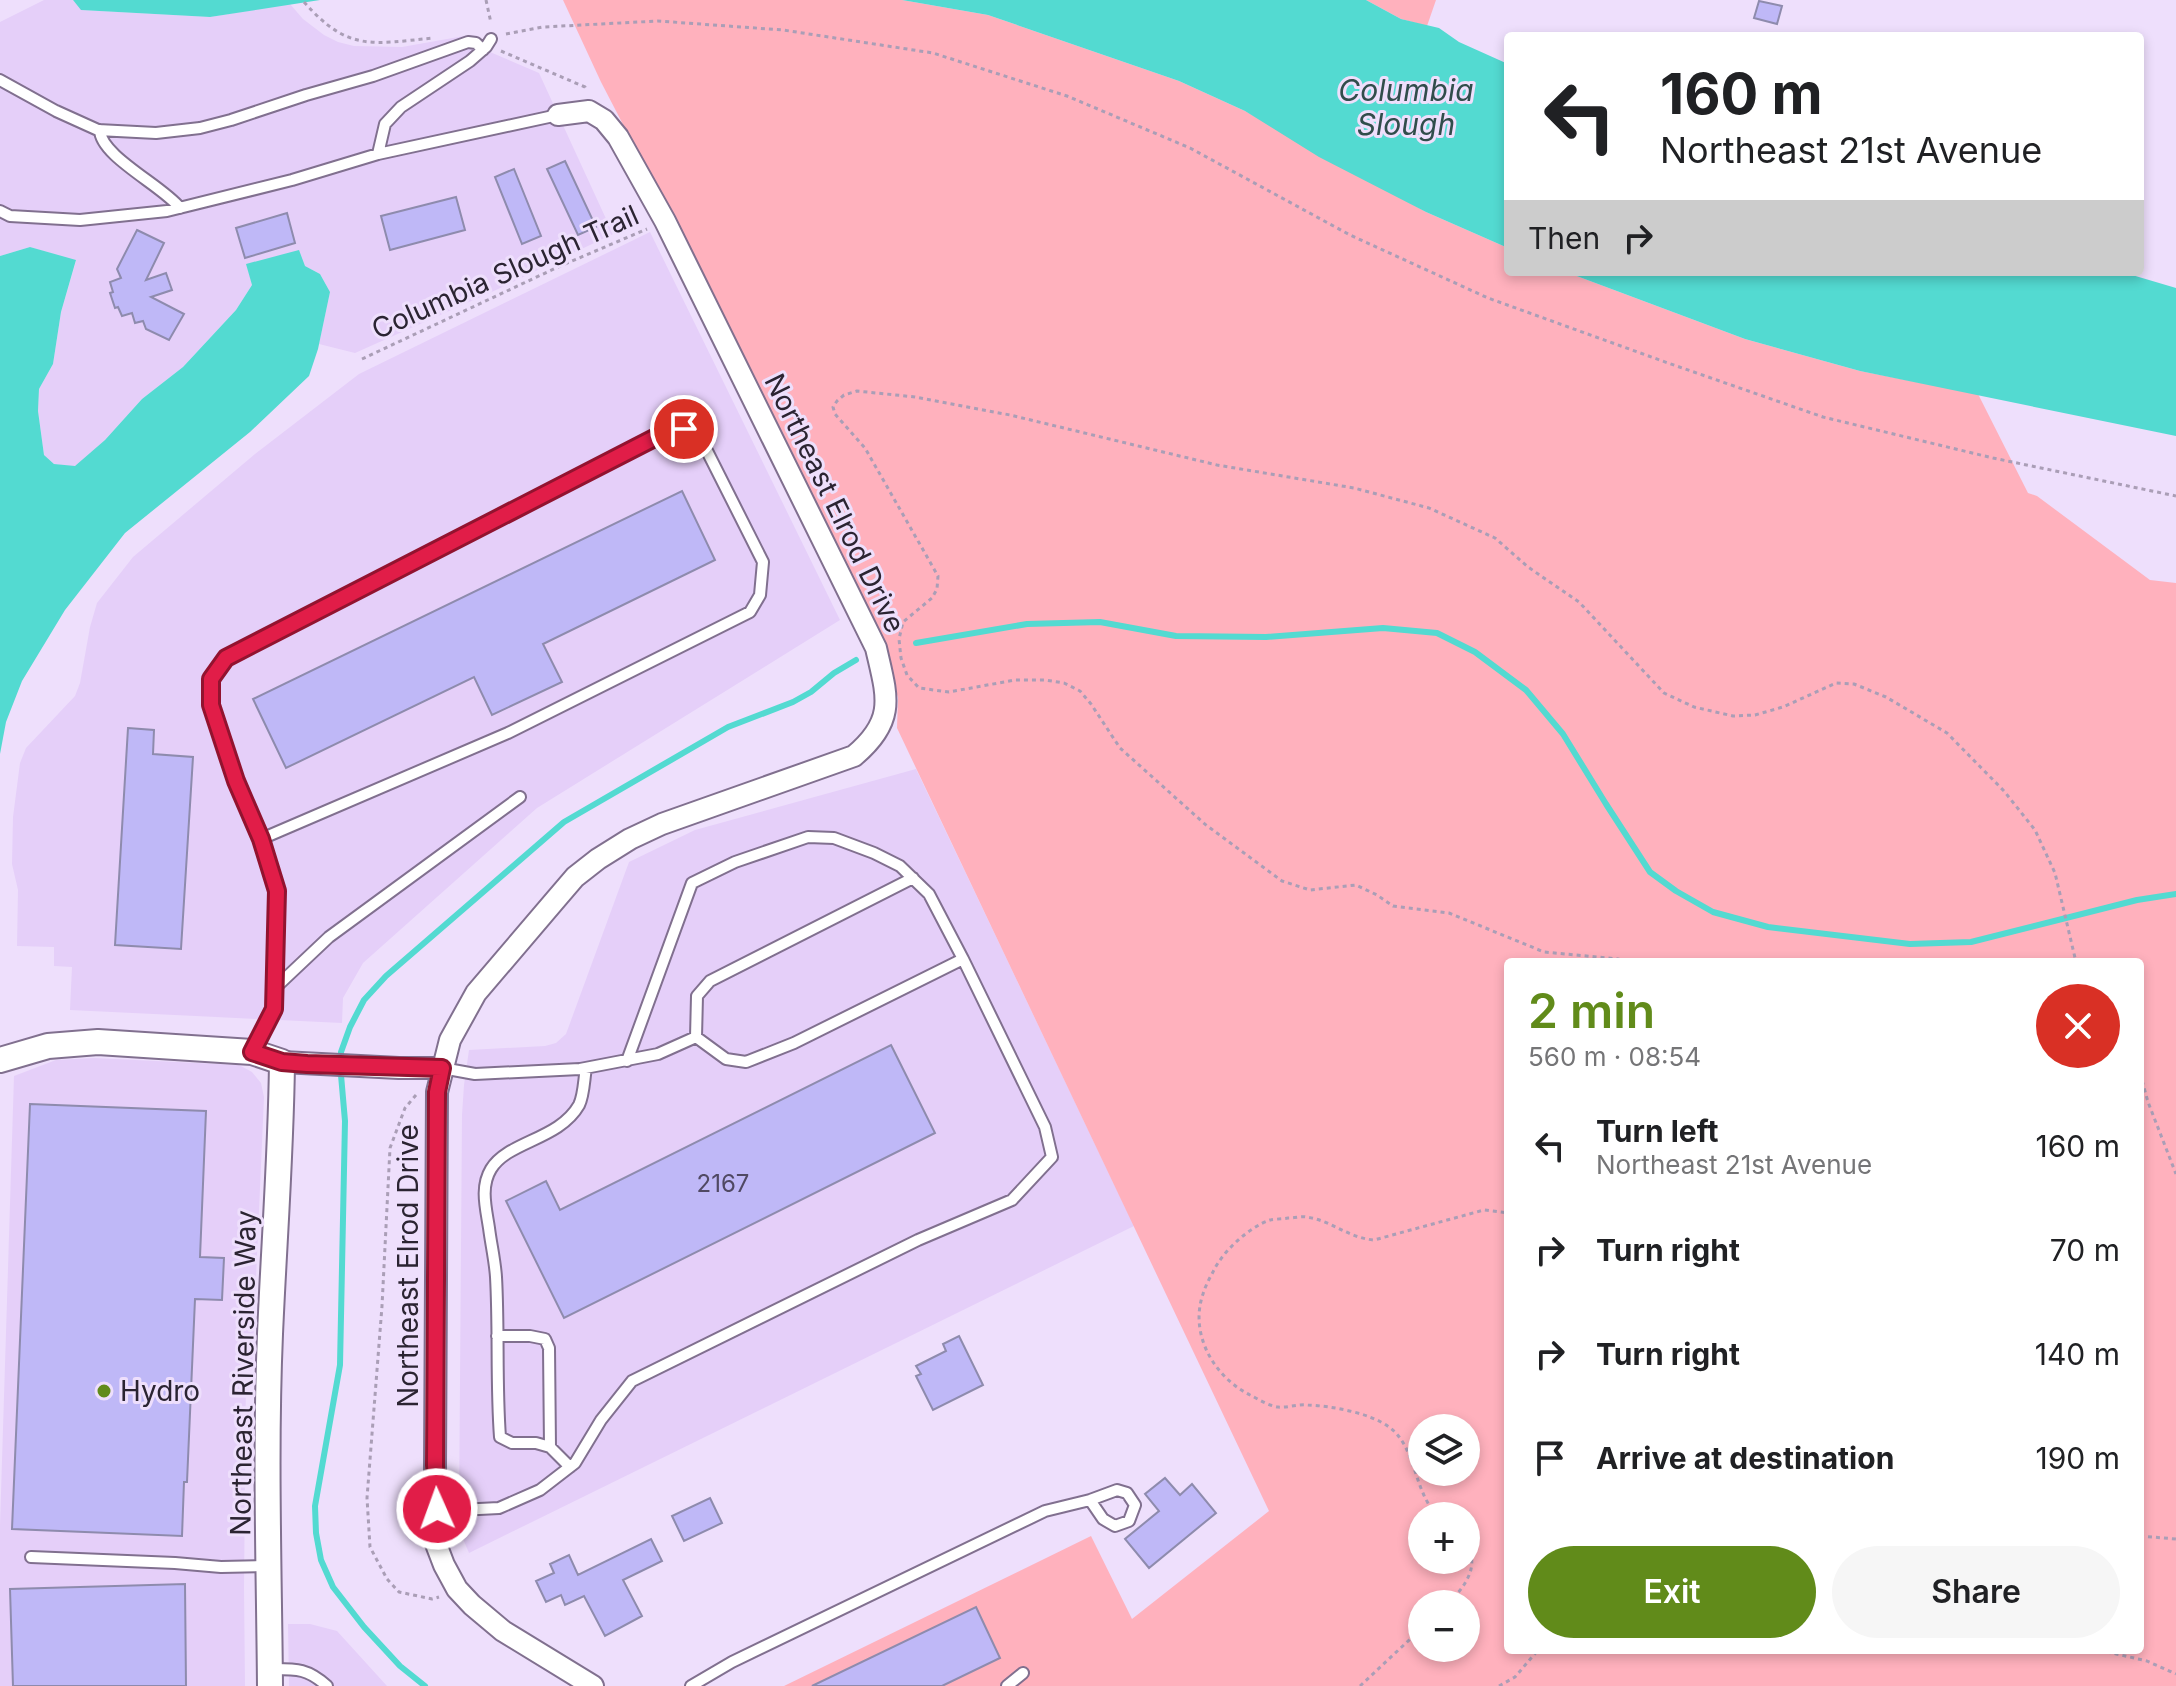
<!DOCTYPE html>
<html lang="en">
<head>
<meta charset="utf-8">
<style>
	:root { --surface:#fff; --page:#f6f6f6; --text:#202124; --muted:#757577; --accent:#618b1a }
	body { margin:0; font-family:Inter,sans-serif; background:var(--page); color:var(--text); height:100vh; display:flex; flex-direction:column; font-size:30px; white-space:nowrap }
	* { box-sizing:border-box; margin:0 }
	p { font-size:26px; color:var(--muted) }
	.icon { flex:none; width:44px; height:44px; fill:none; stroke:currentColor; stroke-width:2; stroke-linecap:round; stroke-linejoin:round }
	.map { position:relative; flex:1; overflow:hidden }
	.details { position:absolute; left:1504px; top:958px; width:640px; height:696px; display:flex; flex-direction:column; background:var(--surface); border-radius:8px; box-shadow:0 4px 12px #0003 }
	.details>* { flex:none }
	.hud { position:absolute; left:1504px; top:32px; width:640px; height:244px; border-radius:8px; box-shadow:0 4px 12px #0003; background:#fff; color:var(--text); overflow:hidden }
	.controls { position:absolute; left:1408px; top:1414px; display:grid; gap:16px }
	.controls a { display:grid; place-items:center; width:72px; height:72px; border-radius:50%; background:var(--surface); box-shadow:0 4px 12px #0003; font-size:40px }
	.pin { position:absolute; display:grid; place-items:center; width:68px; height:68px; color:#fff; margin:-34px; border:4px solid #fff; border-radius:50%; box-shadow:0 2px 8px #0007 }
	.me { position:absolute; width:88px; margin:-44px; rotate:358deg; stroke-linejoin:round; filter:drop-shadow(0 0 6px #0008) }
	.turn { display:flex; align-items:center; gap:28px; height:168px; padding:0 24px; font-size:36px }
	.turn .icon { width:104px; height:104px; stroke-width:2.5 }
	.turn b { display:block; font-size:56px; line-height:68px }
	.then { display:flex; align-items:center; height:76px; padding:0 24px; background:#0003; gap:16px; font-size:30px }
	.round { display:grid; place-items:center; flex:none; width:84px; height:84px; border-radius:42px; background:var(--page) }
	.summary { display:flex; align-items:center; justify-content:space-between; height:136px; padding:0 24px }
	h1 { font-size:48px; font-weight:600; line-height:60px; color:var(--accent) }
	.primary-button { display:flex; gap:16px; margin-top:auto; padding:16px 24px }
	.primary-button a { flex:1; height:92px; border-radius:48px; background:var(--accent); color:#fff; font-size:32px; font-weight:600; line-height:92px; text-align:center }
	.primary-button a+a { background:var(--page); color:var(--text) }
	ul { padding:0; list-style:none }
	li { display:flex; align-items:center; gap:24px; height:104px; padding:0 24px }
	li div { flex:1 }
	li b { display:block; font-size:30px }
	li em { font-style:normal }
	.map>svg:first-child { display:block }
	.built { fill:#e5cff9 }
	.green { fill:#ffb1bd; fill-rule:evenodd }
	.water { fill:#53dad1 }
	.lines { fill:none; stroke-linecap:round; stroke-linejoin:round }
	.stream { stroke:#53dad1; stroke-width:6 }
	.building { fill:#bfb8f7; stroke:#8e8bad; stroke-width:2 }
	.service-casing { stroke:#81708f; stroke-width:14 }
	.minor-casing { stroke:#81708f; stroke-width:24 }
	.tertiary-casing { stroke:#81708f; stroke-width:28 }
	.path { stroke:#aa9eb6; stroke-width:3; stroke-dasharray:4 4; stroke-linecap:butt }
	.service { stroke:#fff; stroke-width:10 }
	.minor { stroke:#fff; stroke-width:20 }
	.tertiary { stroke:#fff; stroke-width:24 }
	.route-casing { stroke:#92132f; stroke-width:20 }
	.route { stroke:#e11d48; stroke-width:14 }
	.poi-dot { fill:#618b1a; stroke:#eedffc; stroke-width:3 }
	.labels { text-anchor:middle; dominant-baseline:central; stroke-width:6; stroke-linejoin:round; paint-order:stroke }
	.number-label { font-size:24px; fill:#504963 }
	.street-label { font-size:28px; fill:#2b2432; stroke:#eedffc }
	.poi-label { font-size:28px; fill:#2b2432; stroke:#eedffc; text-anchor:start }
	.water-label { font-size:30px; font-style:italic; fill:#304d4b; stroke:#eedffc }
</style>
</head>
<body>
<div class="map">
<svg width="2176" height="1686" viewBox="0 0 2176 1686">
	<rect width="100%" height="100%" fill="#eedffc"/>
	<path class="built" d="M44 0H73L82 10 210 17 290 4 303 19 324 35 338 42 354 46 402 47 464 36 474 37 481 41 490 52 539 73 613 234 496 290 355 353 319 344 330 292 320 274 305 266 247 264 252 285 236 310 183 367 142 399 105 440 75 467 54 464 44 455 38 411 39 389 53 364 61 312 76 261 30 247 0 256V22Z
		M650 232 840 620 537 808 363 963 343 998 342 1023 70 1010 72 967 54 966V947L17 946 18 890 12 864 13 817 20 763 26 748 75 696 80 683 90 627 97 603 133 557 255 454 359 374Z
		M916 769 1134 1226 469 1553 463 1539 459 1515 462 1115 464 1085 469 1050 545 1046 556 1043 566 1034 629 862 695 830Z
		M94 1058 239 1065 252 1072 261 1083 264 1097 252 1370 246 1371 244 1588 245 1686H0V1525L14 1076 56 1060Z
		M288 1624H310L337 1631 387 1686H289Z"/>
	<path class="green" d="M563 0H902L988 15 1179 81 1245 111 1426 212 1508 248V272H1566L1745 339 1860 371 1978 394 2028 493 2037 496 2150 580 2176 583V1686H784L1091 1536 1132 1619 1269 1511 897 728 898 698 884 645 784 435 601 82ZM1508 962H2140V1650H1508ZM1422 1428H1466V1472H1422ZM1422 1516H1466V1560H1422ZM1422 1604H1466V1648H1422Z
		M1366 0H1436L1427 26 1401 19Z"/>
	<path class="water" d="M73 0H320L210 17 81 10Z
		M902 0H1366L1401 19 1439 28 1459 42 1508 64V248L1426 212 1319 157 1245 111 1179 81 988 15Z
		M30 247 76 260 61 312 53 364 39 389 38 411 44 455 54 464 75 466 105 440 142 399 183 367 236 310 252 285 246 264 299 250 305 266 320 274 330 292 318 349 309 376 250 432 125 533 65 610 22 681 6 722 0 754V256Z
		M1566 272H2122L2176 288V436L1860 371 1745 339Z"/>
	<g class="lines">
		<path class="stream" d="M916 643 1027 624 1100 622 1176 636 1266 637 1383 628 1437 633 1475 652 1526 690 1563 734 1606 804 1650 872 1676 891 1713 912 1768 927 1910 944 1971 942 2137 900 2176 894
			M425 1686 400 1666 364 1627 333 1587 321 1560 316 1533 315 1506 340 1365 345 1121 341 1075V1052L350 1027 364 1000 386 976 564 822 728 727 793 702 811 692 834 673 856 660"/>
	</g>
	<path class="building" d="M1759 1 1782 6 1777 24 1754 18Z
		M565 161 596 227 578 235 547 169Z
		M514 169 541 236 522 244 495 177Z
		M456 197 465 230 390 250 381 216Z
		M287 213 295 243 245 258 236 228Z
		M137 230 164 243 146 280 166 273 172 290 151 297 184 314 169 340 146 329 143 321 135 323 132 313 122 316 118 307 115 308 110 293 113 292 110 282 121 278 117 269Z
		M682 491 715 560 543 644 562 682 492 715 474 677 286 768 253 699Z
		M128 728 154 730 153 754 193 757 181 949 115 945Z
		M891 1045 935 1133 564 1318 506 1201 546 1181 560 1210Z
		M30 1104 206 1111 200 1257 224 1258 222 1300 195 1299 187 1482H184L182 1536 12 1529Z
		M959 1336 983 1385 933 1410 916 1376 921 1374 916 1366 946 1351 943 1344Z
		M1165 1478 1180 1495 1192 1484 1216 1513 1149 1568 1125 1539 1159 1511 1145 1494Z
		M710 1498 722 1523 684 1541 672 1516Z
		M651 1539 662 1561 623 1580 642 1616 605 1636 584 1596 565 1605 561 1595 546 1602 536 1581 554 1573 550 1564 569 1555 578 1575Z
		M185 1584 186 1686H13L10 1589Z
		M976 1607 1000 1658 942 1686H812Z"/>
	<g class="lines">
		<defs>
			<path id="service" d="M0 80 56 111 98 130 156 133 200 128 231 120 306 95 373 76 468 42 476 43 483 50
				M100 130C100 156 163 186 180 208
				M378 154 385 124 401 107 470 61 486 47 491 39
				M0 211 10 216 80 220 167 211 292 180 378 154 558 115
				M275 988 329 937 520 797
				M696 1037 697 996 710 981 913 878
				M253 1050 274 1009 275 988 277 891 261 839 508 733 750 612 760 595 763 562 700 437 684 429 664 433 226 658C222 664 214 671 211 678 202 705 248 810 261 839
				M627 1061 692 883 735 862 808 837 834 838 874 853 900 866 929 894 963 959
				M497 1336H530L545 1339 549 1348 550 1447
				M570 1467 550 1447 536 1443H512L500 1437C496 1384 499 1330 496 1277 495 1261 491 1244 489 1228 486 1208 480 1187 491 1169 508 1141 559 1140 579 1105 584 1095 584 1079 586 1068
				M437 1509 459 1510 499 1508 540 1490 575 1463 601 1420 632 1381 918 1240 1012 1200 1052 1157 1045 1127 963 959 794 1043 746 1062 726 1059 696 1037 658 1054 580 1069 475 1074 442 1068
				M31 1557 175 1563 221 1567 266 1566
				M270 1669C296 1669 307 1668 327 1686
				M691 1686 732 1662 1045 1511 1090 1500 1117 1490 1127 1493 1135 1505 1129 1521 1115 1526 1103 1519 1090 1500
				M1007 1686 1023 1673"/>
			<path id="minor" d="M558 115 589 111 604 120 618 137 665 221 876 648C887 696 897 720 854 756L662 824 630 839 598 859 575 877 557 898 476 993 450 1040 437 1092 435 1465 436 1544 444 1565 457 1589 472 1605 503 1631 593 1686
				M282 1062 399 1068H442"/>
			<path id="tertiary" d="M0 1060 48 1046 98 1042 252 1052 282 1062C281 1153 274 1243 270 1334 265 1451 269 1569 270 1686"/>
		</defs>
		<use href="#service" class="service-casing"/>
		<use href="#minor" class="minor-casing"/>
		<use href="#tertiary" class="tertiary-casing"/>
		<path class="path" d="M486 0 491 23
			M304 2C348 52 372 44 433 38
			M506 34 543 27 658 21 783 30 933 53 1067 96 1190 148 1350 235 1488 298 1668 363 1823 417 1993 458 2176 496
			M501 51 585 87 587 91
			M362 359 558 267 647 229
			M1628 962 1618 959 1544 952 1449 913 1393 906 1377 895 1356 885 1310 890 1282 881 1206 825 1120 748 1091 704 1080 691 1064 683 1045 680H1015L949 692 919 688 907 675 901 658 899 639 903 622 932 598 937 589 938 576 865 448 835 414 833 407 837 401 844 395 857 391 915 397 1010 415 1217 465 1354 488 1429 508 1495 538 1528 567 1579 602 1664 693 1694 707 1733 716 1755 715 1783 707 1836 683 1854 684 1886 697 1947 733 2004 791 2035 830 2055 873 2076 962
			M2140 1073 2148 1102 2176 1174
			M416 1095 405 1108 390 1148 382 1306 367 1498 370 1547 387 1579 399 1592 432 1599 439 1597
			M1438 1516C1413 1492 1417 1447 1389 1427 1370 1413 1332 1406 1308 1405 1298 1404 1287 1408 1278 1407 1269 1406 1258 1399 1250 1395 1214 1377 1189 1334 1203 1294 1205 1287 1209 1279 1213 1272 1222 1252 1249 1227 1270 1220 1275 1219 1282 1219 1288 1218 1294 1218 1301 1216 1306 1217 1331 1220 1348 1238 1374 1240L1484 1210 1508 1213
			M2140 1536 2176 1539
			M1448 1604C1464 1587 1481 1567 1466 1544
			M2099 1650 2147 1661 2176 1674
			M1360 1686 1422 1628
			M1499 1686 1515 1677 1538 1650"/>
		<use href="#service" class="service"/>
		<use href="#minor" class="minor"/>
		<use href="#tertiary" class="tertiary"/>
	</g>
	<g class="lines">
		<defs>
			<path id="route" d="M437 1509 435 1465 437 1092 442 1068 307 1064 282 1062 252 1052 274 1009 277 891 261 839 236 781 211 705V679L226 658 664 433 684 429"/>
		</defs>
		<use href="#route" class="route-casing"/>
		<use href="#route" class="route"/>
	</g>
	<circle class="poi-dot" cx="104" cy="1391" r="8"/>
	<g class="labels">
		<g class="number-label">
			<text x="723" y="1183">2167</text>
		</g>
		<g class="street-label">
			<text transform="translate(505 272) rotate(-24)">Columbia Slough Trail</text>
			<text transform="translate(835 503) rotate(64)">Northeast Elrod Drive</text>
			<text transform="translate(408 1266) rotate(-90)">Northeast Elrod Drive</text>
			<text transform="translate(243 1373) rotate(-89)">Northeast Riverside Way</text>
		</g>
		<g class="poi-label">
			<text x="120" y="1391">Hydro</text>
		</g>
		<g class="water-label">
			<text x="1406" y="90">Columbia<tspan x="1406" dy="34">Slough</tspan></text>
		</g>
	</g>
</svg>
<div class="controls">
<a><svg class="icon" aria-label="layers" viewBox="0 0 24 24"><path d="M12 4l9 5-9 5-9-5zM3 14l9 5 9-5"/></svg></a>
<a>+</a>
<a>−</a>
</div>
<div class="pin" style="left:684px;top:429px;background:#d93025"><svg class="icon" aria-label="arrive" viewBox="0 0 24 24"><path d="M6 21V4h12l-3 4 3 4H6"/></svg></div>
<svg class="me" style="left:437px;top:1509px" viewBox="-20 -20 40 40"><circle r="17" fill="#e11d48" stroke="#fff" stroke-width="3"/><path d="M0-11L8 9 0 5-8 9z" fill="#fff"/></svg>
<div class="hud">
<div class="turn"><svg class="icon" aria-label="left" viewBox="0 0 24 24"><path d="M17 20v-9H6M10 6l-5 5 5 5"/></svg><div><b>160 m</b>Northeast 21st Avenue</div></div>
<div class="then">Then<svg class="icon" aria-label="right" viewBox="0 0 24 24"><path d="M7 20v-9h11M14 6l5 5-5 5"/></svg></div>
</div>
<section class="details">
<div class="summary"><div><h1>2 min</h1><p>560 m · 08:54</p></div><a class="round" style="background:#d93025;color:#fff"><svg class="icon" aria-label="close" viewBox="0 0 24 24"><path d="M6 6l12 12M18 6L6 18"/></svg></a></div>
<ul>
<li><svg class="icon" aria-label="left" viewBox="0 0 24 24"><path d="M17 20v-9H6M10 6l-5 5 5 5"/></svg><div><b>Turn left</b><p>Northeast 21st Avenue</p></div><em>160 m</em></li>
<li><svg class="icon" aria-label="right" viewBox="0 0 24 24"><path d="M7 20v-9h11M14 6l5 5-5 5"/></svg><div><b>Turn right</b></div><em>70 m</em></li>
<li><svg class="icon" aria-label="right" viewBox="0 0 24 24"><path d="M7 20v-9h11M14 6l5 5-5 5"/></svg><div><b>Turn right</b></div><em>140 m</em></li>
<li><svg class="icon" aria-label="arrive" viewBox="0 0 24 24"><path d="M6 21V4h12l-3 4 3 4H6"/></svg><div><b>Arrive at destination</b></div><em>190 m</em></li>
</ul>
<div class="primary-button"><a>Exit</a><a>Share</a></div>
</section>
</div>
</body>
</html>
